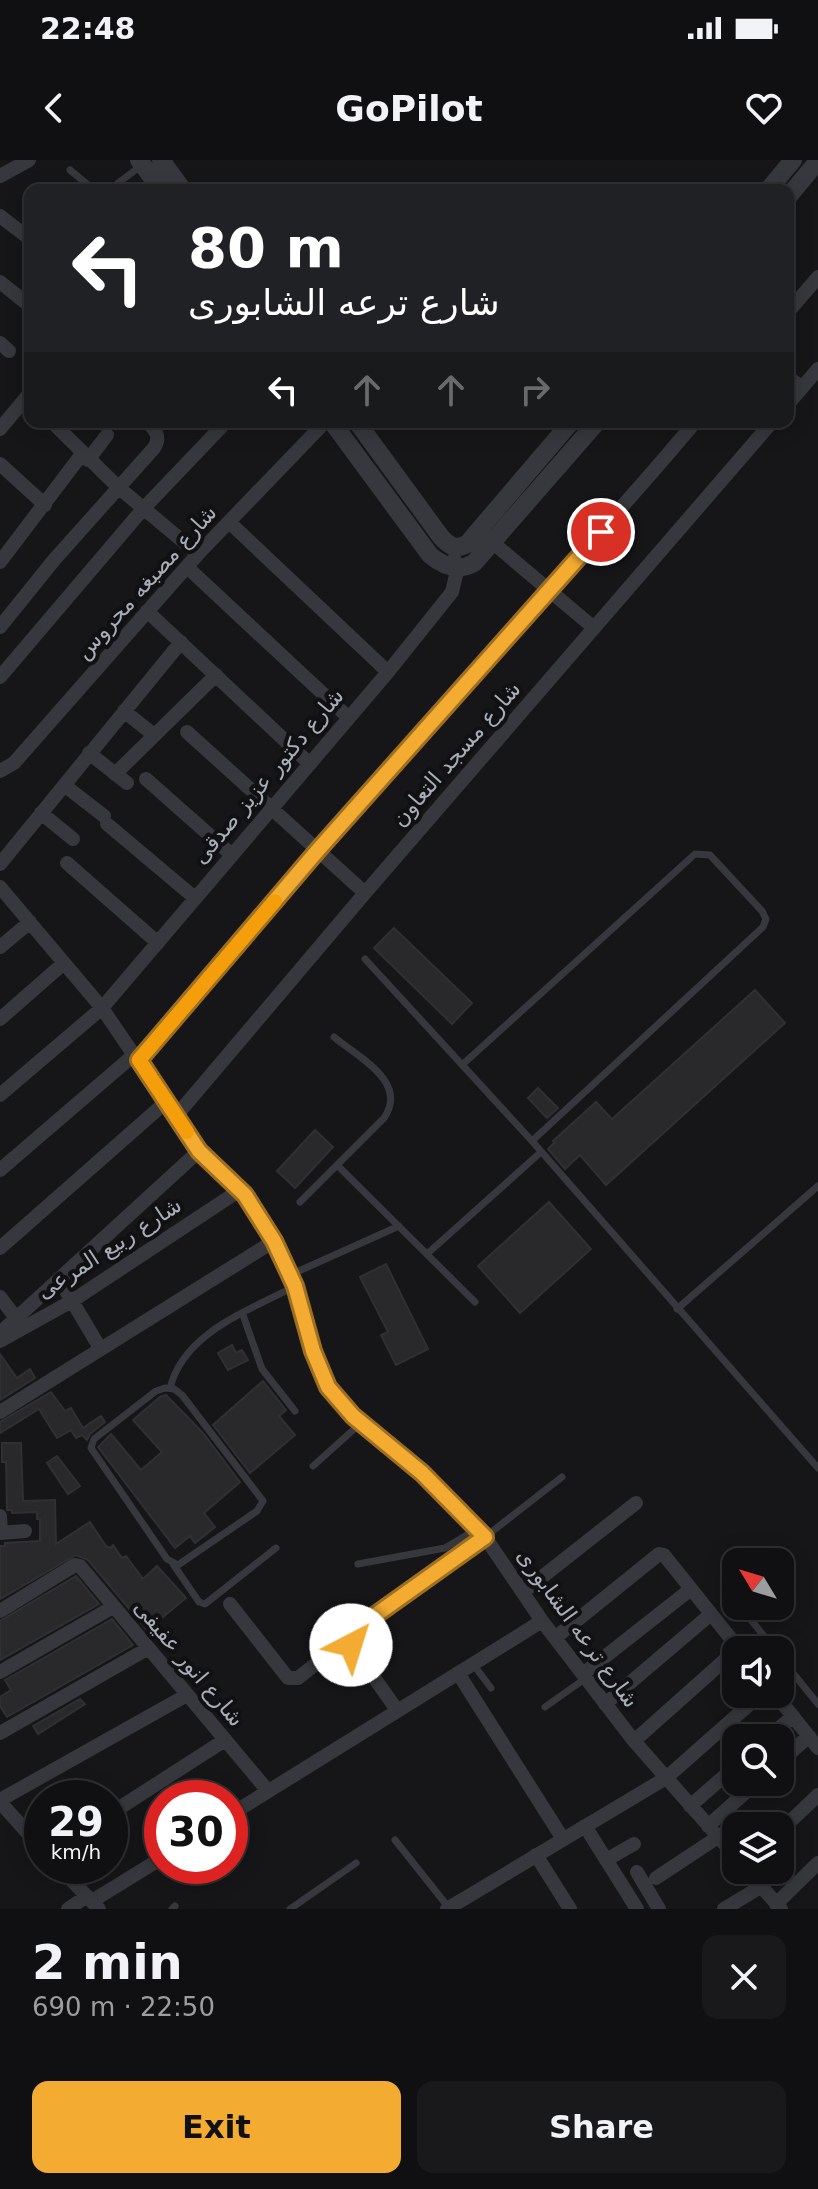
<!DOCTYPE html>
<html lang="en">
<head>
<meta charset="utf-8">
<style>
	:root { --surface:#101012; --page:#19191b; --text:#f1f3f6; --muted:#9c9d9f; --line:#303032; --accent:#f3ab32 }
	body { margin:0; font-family:"DejaVu Sans","Noto Naskh Arabic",sans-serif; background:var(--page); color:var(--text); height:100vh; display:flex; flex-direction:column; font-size:30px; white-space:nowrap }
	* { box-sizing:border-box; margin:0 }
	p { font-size:26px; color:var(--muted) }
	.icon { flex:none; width:44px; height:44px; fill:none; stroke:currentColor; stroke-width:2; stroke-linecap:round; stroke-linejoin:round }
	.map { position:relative; height:1749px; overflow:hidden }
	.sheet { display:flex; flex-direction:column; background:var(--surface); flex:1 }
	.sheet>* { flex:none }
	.hud { position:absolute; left:24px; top:24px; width:770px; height:244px; border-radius:16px; box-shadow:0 4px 20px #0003,0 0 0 2px var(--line); background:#202124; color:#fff; overflow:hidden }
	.needle { width:52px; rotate:308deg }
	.controls { position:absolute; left:722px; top:1388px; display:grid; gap:16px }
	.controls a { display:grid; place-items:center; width:72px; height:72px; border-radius:16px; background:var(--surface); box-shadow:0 4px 20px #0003,0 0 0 2px var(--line); font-size:40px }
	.speed { position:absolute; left:24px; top:1620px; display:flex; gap:16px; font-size:40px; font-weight:700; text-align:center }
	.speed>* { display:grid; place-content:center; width:104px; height:104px; border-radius:50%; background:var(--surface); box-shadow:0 4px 20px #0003,0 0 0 2px var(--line); line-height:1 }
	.speed small { font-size:20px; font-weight:400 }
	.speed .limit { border:12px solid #d22; background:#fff; color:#111 }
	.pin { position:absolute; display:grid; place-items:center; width:68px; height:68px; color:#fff; margin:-34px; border:4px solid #fff; border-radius:50%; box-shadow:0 2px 8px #0007 }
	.me { position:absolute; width:88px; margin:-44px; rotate:40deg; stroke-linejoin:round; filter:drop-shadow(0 0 6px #0008) }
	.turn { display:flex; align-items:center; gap:28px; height:168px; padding:0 32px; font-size:36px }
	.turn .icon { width:104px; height:104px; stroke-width:2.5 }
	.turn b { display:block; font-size:56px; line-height:68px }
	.lanes { display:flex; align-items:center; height:76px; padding:0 32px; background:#0003; justify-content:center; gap:40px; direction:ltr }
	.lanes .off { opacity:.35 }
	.round { display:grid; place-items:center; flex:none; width:84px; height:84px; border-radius:16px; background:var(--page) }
	.summary { display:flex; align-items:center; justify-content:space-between; height:136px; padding:0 32px }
	h1 { font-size:48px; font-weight:800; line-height:60px }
	.action { display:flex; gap:16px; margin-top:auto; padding:16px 32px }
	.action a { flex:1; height:92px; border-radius:16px; background:var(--accent); color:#111; font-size:32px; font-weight:800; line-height:92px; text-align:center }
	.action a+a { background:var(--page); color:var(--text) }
	.status { display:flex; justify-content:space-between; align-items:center; height:56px; padding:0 40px; background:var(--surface); direction:ltr }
	.status svg { height:22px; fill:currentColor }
	header { display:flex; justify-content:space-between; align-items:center; height:104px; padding:0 32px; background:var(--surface); font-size:36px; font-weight:800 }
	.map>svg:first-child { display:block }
	.building { fill:#29292c; stroke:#303034; stroke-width:2 }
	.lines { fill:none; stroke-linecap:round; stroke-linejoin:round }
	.service { stroke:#37383d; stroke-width:7 }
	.minor { stroke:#37383d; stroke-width:14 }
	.tertiary { stroke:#37383d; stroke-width:18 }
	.route-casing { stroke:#9e6f20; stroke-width:20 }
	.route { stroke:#f3ab32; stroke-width:14 }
	.slow { stroke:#f59e0b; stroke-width:14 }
	.labels { text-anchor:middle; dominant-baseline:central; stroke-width:8; stroke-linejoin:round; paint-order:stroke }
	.street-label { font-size:22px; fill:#a8adb8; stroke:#111113 }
</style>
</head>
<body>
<div class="status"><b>22:48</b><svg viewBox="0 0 49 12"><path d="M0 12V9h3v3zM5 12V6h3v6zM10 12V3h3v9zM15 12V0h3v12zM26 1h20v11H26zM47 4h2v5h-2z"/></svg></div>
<header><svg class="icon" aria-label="back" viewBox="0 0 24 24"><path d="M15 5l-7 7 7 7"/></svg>GoPilot<svg class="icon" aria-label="heart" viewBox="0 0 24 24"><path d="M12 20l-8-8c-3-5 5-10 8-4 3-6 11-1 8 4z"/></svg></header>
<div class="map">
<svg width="818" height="1749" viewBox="0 0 818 1749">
	<rect width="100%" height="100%" fill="#161618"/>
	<path class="building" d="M394 768 472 843 452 864 374 788Z
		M755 830 785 863 606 1025 580 995 565 1009 548 989 554 983 553 981 596 942 612 959Z
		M538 928 558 948 547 958 528 938Z
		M315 970 333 987 295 1028 277 1011Z
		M549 1042 591 1089 520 1153 478 1106Z
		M386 1104 428 1189 396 1205 381 1175 388 1172 360 1117Z
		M232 1185 236 1193 242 1190 248 1200 228 1210 218 1193Z
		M0 1194 17 1218 30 1209 35 1218 0 1240Z
		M263 1221 286 1250 279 1256 295 1275 250 1313 213 1265Z
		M51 1232 65 1251 71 1248 83 1268 101 1256 105 1262 90 1274 87 1280 82 1275 76 1278 71 1270 57 1278 39 1249 0 1273V1262Z
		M166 1235 203 1273 240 1322 204 1353 215 1367 195 1383 190 1376 175 1388 98 1287 111 1274 141 1310 162 1292 133 1260 160 1237Z
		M2 1283H21L23 1341 55 1340 56 1384 90 1362 106 1386 110 1388 113 1385 122 1398 126 1396 143 1419 157 1406 186 1438 147 1470 88 1400 76 1395 0 1439V1386H5V1383L40 1381V1359H37V1352L12 1353V1350H7L6 1302H2Z
		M57 1296 80 1326 68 1334 47 1303Z
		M76 1416 99 1444 0 1500V1461Z
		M112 1459 133 1485 7 1557 0 1546V1537L11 1530 5 1520Z
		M80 1539 85 1544 38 1574 33 1566Z"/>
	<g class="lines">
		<path class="service" d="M70 10 94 30
			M109 30 142 5
			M365 799 532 981 818 1308
			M463 904 695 694 710 695 762 751 766 759 763 767 532 981
			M337 1005 475 1142
			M300 1042 384 958C409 922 358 897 334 877
			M427 1094 541 992
			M290 1115 399 1066
			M677 1149 818 1026
			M243 1155 262 1209 295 1251
			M165 1228 174 1229 182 1235 263 1341 257 1351 178 1405 167 1399 91 1288 94 1279 156 1231Z
			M170 1228C184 1172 249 1151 295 1126
			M313 1306 361 1263
			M485 1377 562 1317
			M173 1404 199 1442 205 1444 276 1388
			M358 1404 445 1388 477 1369
			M734 1439 736 1441
			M740 1446 775 1490
			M780 1497 818 1544
			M473 1504 491 1528
			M545 1547 586 1518
			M395 1680 449 1748
			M172 1749 175 1746
			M290 1749 356 1703"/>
		<path class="minor" d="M0 16 29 0
			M0 56 30 79
			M0 122 30 146
			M788 152 818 117
			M0 183 9 191
			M788 217 802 228
			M788 244 818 209
			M52 262 118 327 198 394
			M0 269 30 233
			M88 300 107 275
			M0 304 45 345
			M229 362 388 512
			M492 382 594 468
			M0 402 82 294
			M187 407 349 558
			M147 451 310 604
			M0 467 54 400 154 288C161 277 156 271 148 262
			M0 517 143 349 226 262
			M124 551 154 575
			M187 572 365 733
			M89 593 127 623
			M0 611 14 603 198 394 325 262
			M115 614 216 515
			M146 619 232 695
			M64 625 104 656
			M41 653 73 679
			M107 664 195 738
			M67 703 158 783
			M0 704 181 482
			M0 727 102 848 199 991 240 1030 256 1052 274 1081 295 1126 319 1209 339 1242 422 1313 485 1377 542 1461 634 1581 736 1697
			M0 787 30 762
			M0 859 64 803
			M139 900C259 759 381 619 503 480 567 407 633 337 695 262
			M0 935 102 848 388 512 452 432 456 415 454 399
			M176 956 365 733 772 262
			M0 1010 135 894
			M0 1088 166 942
			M59 1119 100 1188
			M0 1137 16 1158
			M0 1173 199 991
			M0 1181 72 1141 240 1030
			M0 1252 274 1081
			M0 1356 1 1373
			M0 1373 25 1371
			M523 1432 636 1343
			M230 1444 288 1518H298L350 1477
			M0 1451 75 1405 80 1406 268 1631
			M555 1478 659 1394 664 1395 740 1490
			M0 1512 113 1447
			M458 1513 563 1679
			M583 1514 691 1429
			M775 1534 818 1588
			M605 1544 711 1454
			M397 1550 351 1485 350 1477 356 1469 485 1377
			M0 1573 147 1489
			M768 1578 793 1556
			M634 1581 736 1490
			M780 1602 809 1576
			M0 1640 187 1535
			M0 1642 42 1689
			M690 1646 736 1606
			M110 1654 225 1580
			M230 1655 542 1461
			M585 1666 637 1749
			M708 1666 757 1622
			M780 1671 818 1635
			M536 1695 570 1749
			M606 1700 634 1684
			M58 1706 99 1749
			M747 1710 781 1749
			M637 1712 659 1749
			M656 1718 718 1677
			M92 1741 162 1698
			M776 1744 818 1703
			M68 1749 87 1736
			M447 1749 666 1618 761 1534
			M724 1749 762 1726"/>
		<path class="tertiary" d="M139 0 161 30
			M161 0 183 30
			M768 30 793 0
			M788 37 818 1
			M332 262 430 395C443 406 458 412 474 403L597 262
			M357 262 441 377C449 386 456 390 467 384L571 262"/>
	</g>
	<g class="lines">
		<defs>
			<path id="route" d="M351 1485 350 1477 356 1469 485 1377 422 1313 353 1256 328 1227 313 1191 295 1126 274 1081 245 1035 199 991 139 900 318 690 601 372"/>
		</defs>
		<use href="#route" class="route-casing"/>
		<use href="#route" class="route"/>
		<path class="slow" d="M187 972 139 900 275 741"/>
	</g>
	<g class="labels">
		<g class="street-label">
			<text transform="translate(146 422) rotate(-48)">شارع مصبغه محروس</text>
			<text transform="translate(456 594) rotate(-49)">شارع مسجد التعاون</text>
			<text transform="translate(268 616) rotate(-50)">شارع دكتور عزيز صدقى</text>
			<text transform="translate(109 1088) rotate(-33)">شارع ربيع المرعى</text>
			<text transform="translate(578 1468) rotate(54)">شارع ترعه الشابورى</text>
			<text transform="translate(189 1503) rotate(50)">شارع انور عفيفى</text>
		</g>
	</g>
</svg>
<div class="controls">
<a><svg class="needle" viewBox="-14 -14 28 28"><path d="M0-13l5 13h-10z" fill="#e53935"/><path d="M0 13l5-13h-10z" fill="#9c9d9f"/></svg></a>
<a><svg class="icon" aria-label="sound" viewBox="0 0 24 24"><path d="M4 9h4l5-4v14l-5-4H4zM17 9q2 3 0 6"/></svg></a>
<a><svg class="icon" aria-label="search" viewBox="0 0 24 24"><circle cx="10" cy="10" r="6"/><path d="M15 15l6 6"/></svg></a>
<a><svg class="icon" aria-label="layers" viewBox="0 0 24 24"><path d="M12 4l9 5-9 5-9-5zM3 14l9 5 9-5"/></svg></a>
</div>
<div class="speed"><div>29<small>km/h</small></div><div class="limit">30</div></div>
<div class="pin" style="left:601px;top:372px;background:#d93025"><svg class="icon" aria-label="arrive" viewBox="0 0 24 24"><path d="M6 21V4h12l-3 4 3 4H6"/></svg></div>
<svg class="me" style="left:351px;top:1485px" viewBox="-20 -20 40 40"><circle r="19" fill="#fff"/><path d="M0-13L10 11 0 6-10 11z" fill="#f3ab32"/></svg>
<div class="hud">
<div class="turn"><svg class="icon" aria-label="left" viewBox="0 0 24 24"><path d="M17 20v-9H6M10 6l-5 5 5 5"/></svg><div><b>80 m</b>شارع ترعه الشابورى</div></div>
<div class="lanes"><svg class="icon" aria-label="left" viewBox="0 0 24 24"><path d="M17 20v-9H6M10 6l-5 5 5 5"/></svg><svg class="icon off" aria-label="ahead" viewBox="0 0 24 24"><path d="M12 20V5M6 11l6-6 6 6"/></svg><svg class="icon off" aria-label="ahead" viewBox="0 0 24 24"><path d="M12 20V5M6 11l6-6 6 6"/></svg><svg class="icon off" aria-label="right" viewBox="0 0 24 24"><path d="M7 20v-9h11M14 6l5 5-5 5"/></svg></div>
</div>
</div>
<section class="sheet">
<div class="summary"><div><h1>2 min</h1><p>690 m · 22:50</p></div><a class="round"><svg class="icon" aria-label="close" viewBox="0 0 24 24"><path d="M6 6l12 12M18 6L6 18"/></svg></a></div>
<div class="action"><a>Exit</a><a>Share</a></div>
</section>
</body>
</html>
